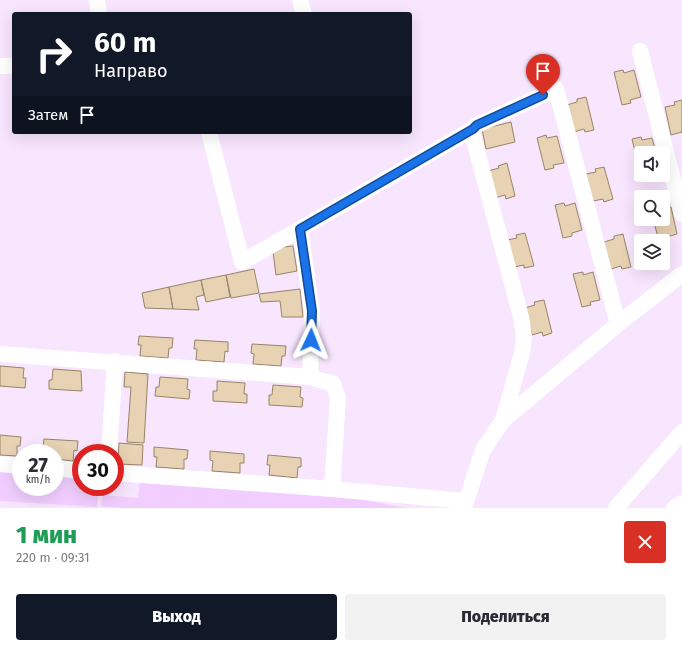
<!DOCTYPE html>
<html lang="ru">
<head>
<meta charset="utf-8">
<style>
	:root { --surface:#fff; --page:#f2f2f3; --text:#2b2b33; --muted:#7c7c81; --accent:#111827 }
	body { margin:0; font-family:"Fira Sans",sans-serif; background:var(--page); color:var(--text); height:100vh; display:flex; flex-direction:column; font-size:15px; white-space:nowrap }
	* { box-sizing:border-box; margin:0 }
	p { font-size:13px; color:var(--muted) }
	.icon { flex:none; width:22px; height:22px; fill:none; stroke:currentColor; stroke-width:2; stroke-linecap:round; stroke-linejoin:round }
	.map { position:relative; height:508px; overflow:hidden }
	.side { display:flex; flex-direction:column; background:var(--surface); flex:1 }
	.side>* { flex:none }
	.banner { position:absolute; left:12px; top:12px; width:400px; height:122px; border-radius:4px; box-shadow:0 4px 16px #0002; background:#111827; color:#fff; overflow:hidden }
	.fabs { position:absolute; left:634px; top:146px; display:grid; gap:8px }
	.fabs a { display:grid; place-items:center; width:36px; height:36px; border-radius:4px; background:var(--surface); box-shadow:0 4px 16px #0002; font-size:20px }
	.speed { position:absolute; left:12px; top:444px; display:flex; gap:8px; font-size:20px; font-weight:700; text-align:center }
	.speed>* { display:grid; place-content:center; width:52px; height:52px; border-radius:50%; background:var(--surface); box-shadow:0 4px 16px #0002; line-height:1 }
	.speed small { font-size:10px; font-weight:400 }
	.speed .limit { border:6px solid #d22; background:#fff; color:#111 }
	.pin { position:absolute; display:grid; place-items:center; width:34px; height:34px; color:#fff; margin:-41px -17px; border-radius:50% 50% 50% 0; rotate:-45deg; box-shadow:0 0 4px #0007 }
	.pin .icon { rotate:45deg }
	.me { position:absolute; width:44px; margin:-22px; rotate:2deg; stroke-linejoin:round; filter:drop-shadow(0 0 3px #0008) }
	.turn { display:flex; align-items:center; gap:14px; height:84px; padding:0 16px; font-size:18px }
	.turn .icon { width:52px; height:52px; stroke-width:2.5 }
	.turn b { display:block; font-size:28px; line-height:34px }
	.then { display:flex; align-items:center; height:38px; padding:0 16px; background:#0003; gap:8px; font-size:15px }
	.round { display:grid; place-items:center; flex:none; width:42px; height:42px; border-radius:4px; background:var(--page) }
	.head { display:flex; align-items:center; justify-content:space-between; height:68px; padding:0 16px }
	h1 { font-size:24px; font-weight:800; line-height:30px; color:#1e9e55 }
	.cta { display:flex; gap:8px; margin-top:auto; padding:8px 16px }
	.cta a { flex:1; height:46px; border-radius:4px; background:var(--accent); color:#fff; font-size:16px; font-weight:800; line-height:46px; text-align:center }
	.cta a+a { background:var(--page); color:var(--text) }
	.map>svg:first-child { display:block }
	.green { fill:#f1ceff }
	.building { fill:#e7d2b3; stroke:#978467 }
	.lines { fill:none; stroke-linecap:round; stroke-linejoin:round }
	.minor { stroke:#fff; stroke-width:16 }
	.route-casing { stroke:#114b97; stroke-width:10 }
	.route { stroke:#1a73e8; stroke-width:7 }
</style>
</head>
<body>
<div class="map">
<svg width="682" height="508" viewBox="0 0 682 508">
	<rect width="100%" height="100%" fill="#f8e6ff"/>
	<path class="green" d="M0 469 21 471V487H55V473L81 475V487H99L97 507 0 501Z
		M140 479 338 495 406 508H120L101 506 103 495 138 498Z"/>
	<path class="building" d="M623 70 624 73 634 70 641 97 630 100 631 103 622 105 614 72Z
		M586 97 594 130 585 132 584 129 574 132 567 105 577 102V99Z
		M682 100V133V132L671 135 665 107 675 105 674 102Z
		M511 122 515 142 486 149 482 129Z
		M546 135 547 138 557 136 564 163 553 165 554 168 545 170 537 138Z
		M641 137 642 140 652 138 656 153H641L640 173 632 139Z
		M507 163 515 196 506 199 505 195 495 198 488 171 499 168 498 166Z
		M604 167 613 199 604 202 603 199 593 201 586 174 596 172 595 169Z
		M564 203 565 206 575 203 582 230 572 233V236L563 238 555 205Z
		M671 207 677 234 667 237 668 240 659 241 653 219H663V209Z
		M525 233 534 266 524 268V265L514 267 507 240 517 238 516 235Z
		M623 234 631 267 622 269 621 266 611 269 604 242 614 239V236Z
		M293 246 297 271 276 275 273 252 283 247Z
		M254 269 259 293 231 298 226 275Z
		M583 272V275L593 272 600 300 590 302 591 305 582 307 573 274Z
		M226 275 230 297 206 302 201 280Z
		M201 280 204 295 196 297 199 310 173 309 169 287Z
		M169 287 173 309 145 308 142 293Z
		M300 289 303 317H282L280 301 261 302 259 294Z
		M544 300 552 333 543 336 542 332 532 335 525 308 535 305 534 302Z
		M139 336 173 338 172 348H169L168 358 140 356 141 345H138Z
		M195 340 228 342V352L225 351 224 362 196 360 197 349H194Z
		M252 344 286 346 285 356H282L281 366 253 364 254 354 251 353Z
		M0 366 24 368 23 378H26L25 388 0 386Z
		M53 369 81 371 82 391 49 389V380H52Z
		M125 372 148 374 144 443 127 442 131 387H124Z
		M160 377 188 379 187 389 190 390 189 399 155 396 156 387H159Z
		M217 381 245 383 244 394H247V403L213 401V391H217Z
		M273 385 301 387 300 397 303 398 302 407 269 405V395H272Z
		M0 435 21 437 20 446H17V456L0 455Z
		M44 439 78 441 77 451 74 450 73 461 55 459V453H46V448H43Z
		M119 443 143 445 142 465 118 464Z
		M154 447 188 450 187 459H184V469L156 467 157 457H154Z
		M210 451 244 454V463H240V473L212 471 213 461 210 460Z
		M268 455 301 458V467H298L297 478 269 475 270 465H267Z"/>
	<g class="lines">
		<path class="minor" d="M97 0 99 14
			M300 0 304 14
			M640 51 682 214
			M0 66H14
			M209 132 242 262 300 229 312 311 310 377
			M300 229 473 129
			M0 354 310 377 333 384 338 398 332 489 465 501
			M503 420 522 353 524 336 521 317 473 136V129L477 125 556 89 618 324
			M109 453 115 361
			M0 464 21 466
			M55 468 81 471
			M115 473 332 489
			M464 508 483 450 503 420 618 324 682 274
			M616 508 682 432
			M674 508 682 503"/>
	</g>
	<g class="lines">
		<defs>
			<path id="route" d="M311 340 312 311 300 229 473 129 477 125 543 95"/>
		</defs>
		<use href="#route" class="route-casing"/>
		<use href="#route" class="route"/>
	</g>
</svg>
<div class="fabs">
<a><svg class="icon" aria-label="sound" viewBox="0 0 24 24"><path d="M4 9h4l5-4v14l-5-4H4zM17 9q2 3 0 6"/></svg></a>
<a><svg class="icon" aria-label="search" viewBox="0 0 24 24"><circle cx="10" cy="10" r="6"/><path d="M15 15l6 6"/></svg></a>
<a><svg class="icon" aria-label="layers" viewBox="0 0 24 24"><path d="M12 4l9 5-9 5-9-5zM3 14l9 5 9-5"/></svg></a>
</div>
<div class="speed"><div>27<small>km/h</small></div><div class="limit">30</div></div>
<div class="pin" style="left:543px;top:95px;background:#d93025"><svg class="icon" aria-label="arrive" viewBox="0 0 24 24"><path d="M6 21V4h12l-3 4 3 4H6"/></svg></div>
<svg class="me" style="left:311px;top:340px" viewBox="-20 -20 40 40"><path d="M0-17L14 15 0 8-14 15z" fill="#1a73e8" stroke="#fff" stroke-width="4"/></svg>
<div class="banner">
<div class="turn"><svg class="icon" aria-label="right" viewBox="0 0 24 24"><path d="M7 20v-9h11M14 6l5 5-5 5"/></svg><div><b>60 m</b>Направо</div></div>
<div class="then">Затем<svg class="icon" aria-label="arrive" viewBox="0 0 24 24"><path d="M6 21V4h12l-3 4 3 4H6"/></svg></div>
</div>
</div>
<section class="side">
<div class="head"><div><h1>1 мин</h1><p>220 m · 09:31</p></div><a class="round" style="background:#d93025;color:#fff"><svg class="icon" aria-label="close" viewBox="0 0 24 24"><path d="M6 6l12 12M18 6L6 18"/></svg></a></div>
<div class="cta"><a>Выход</a><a>Поделиться</a></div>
</section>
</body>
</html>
